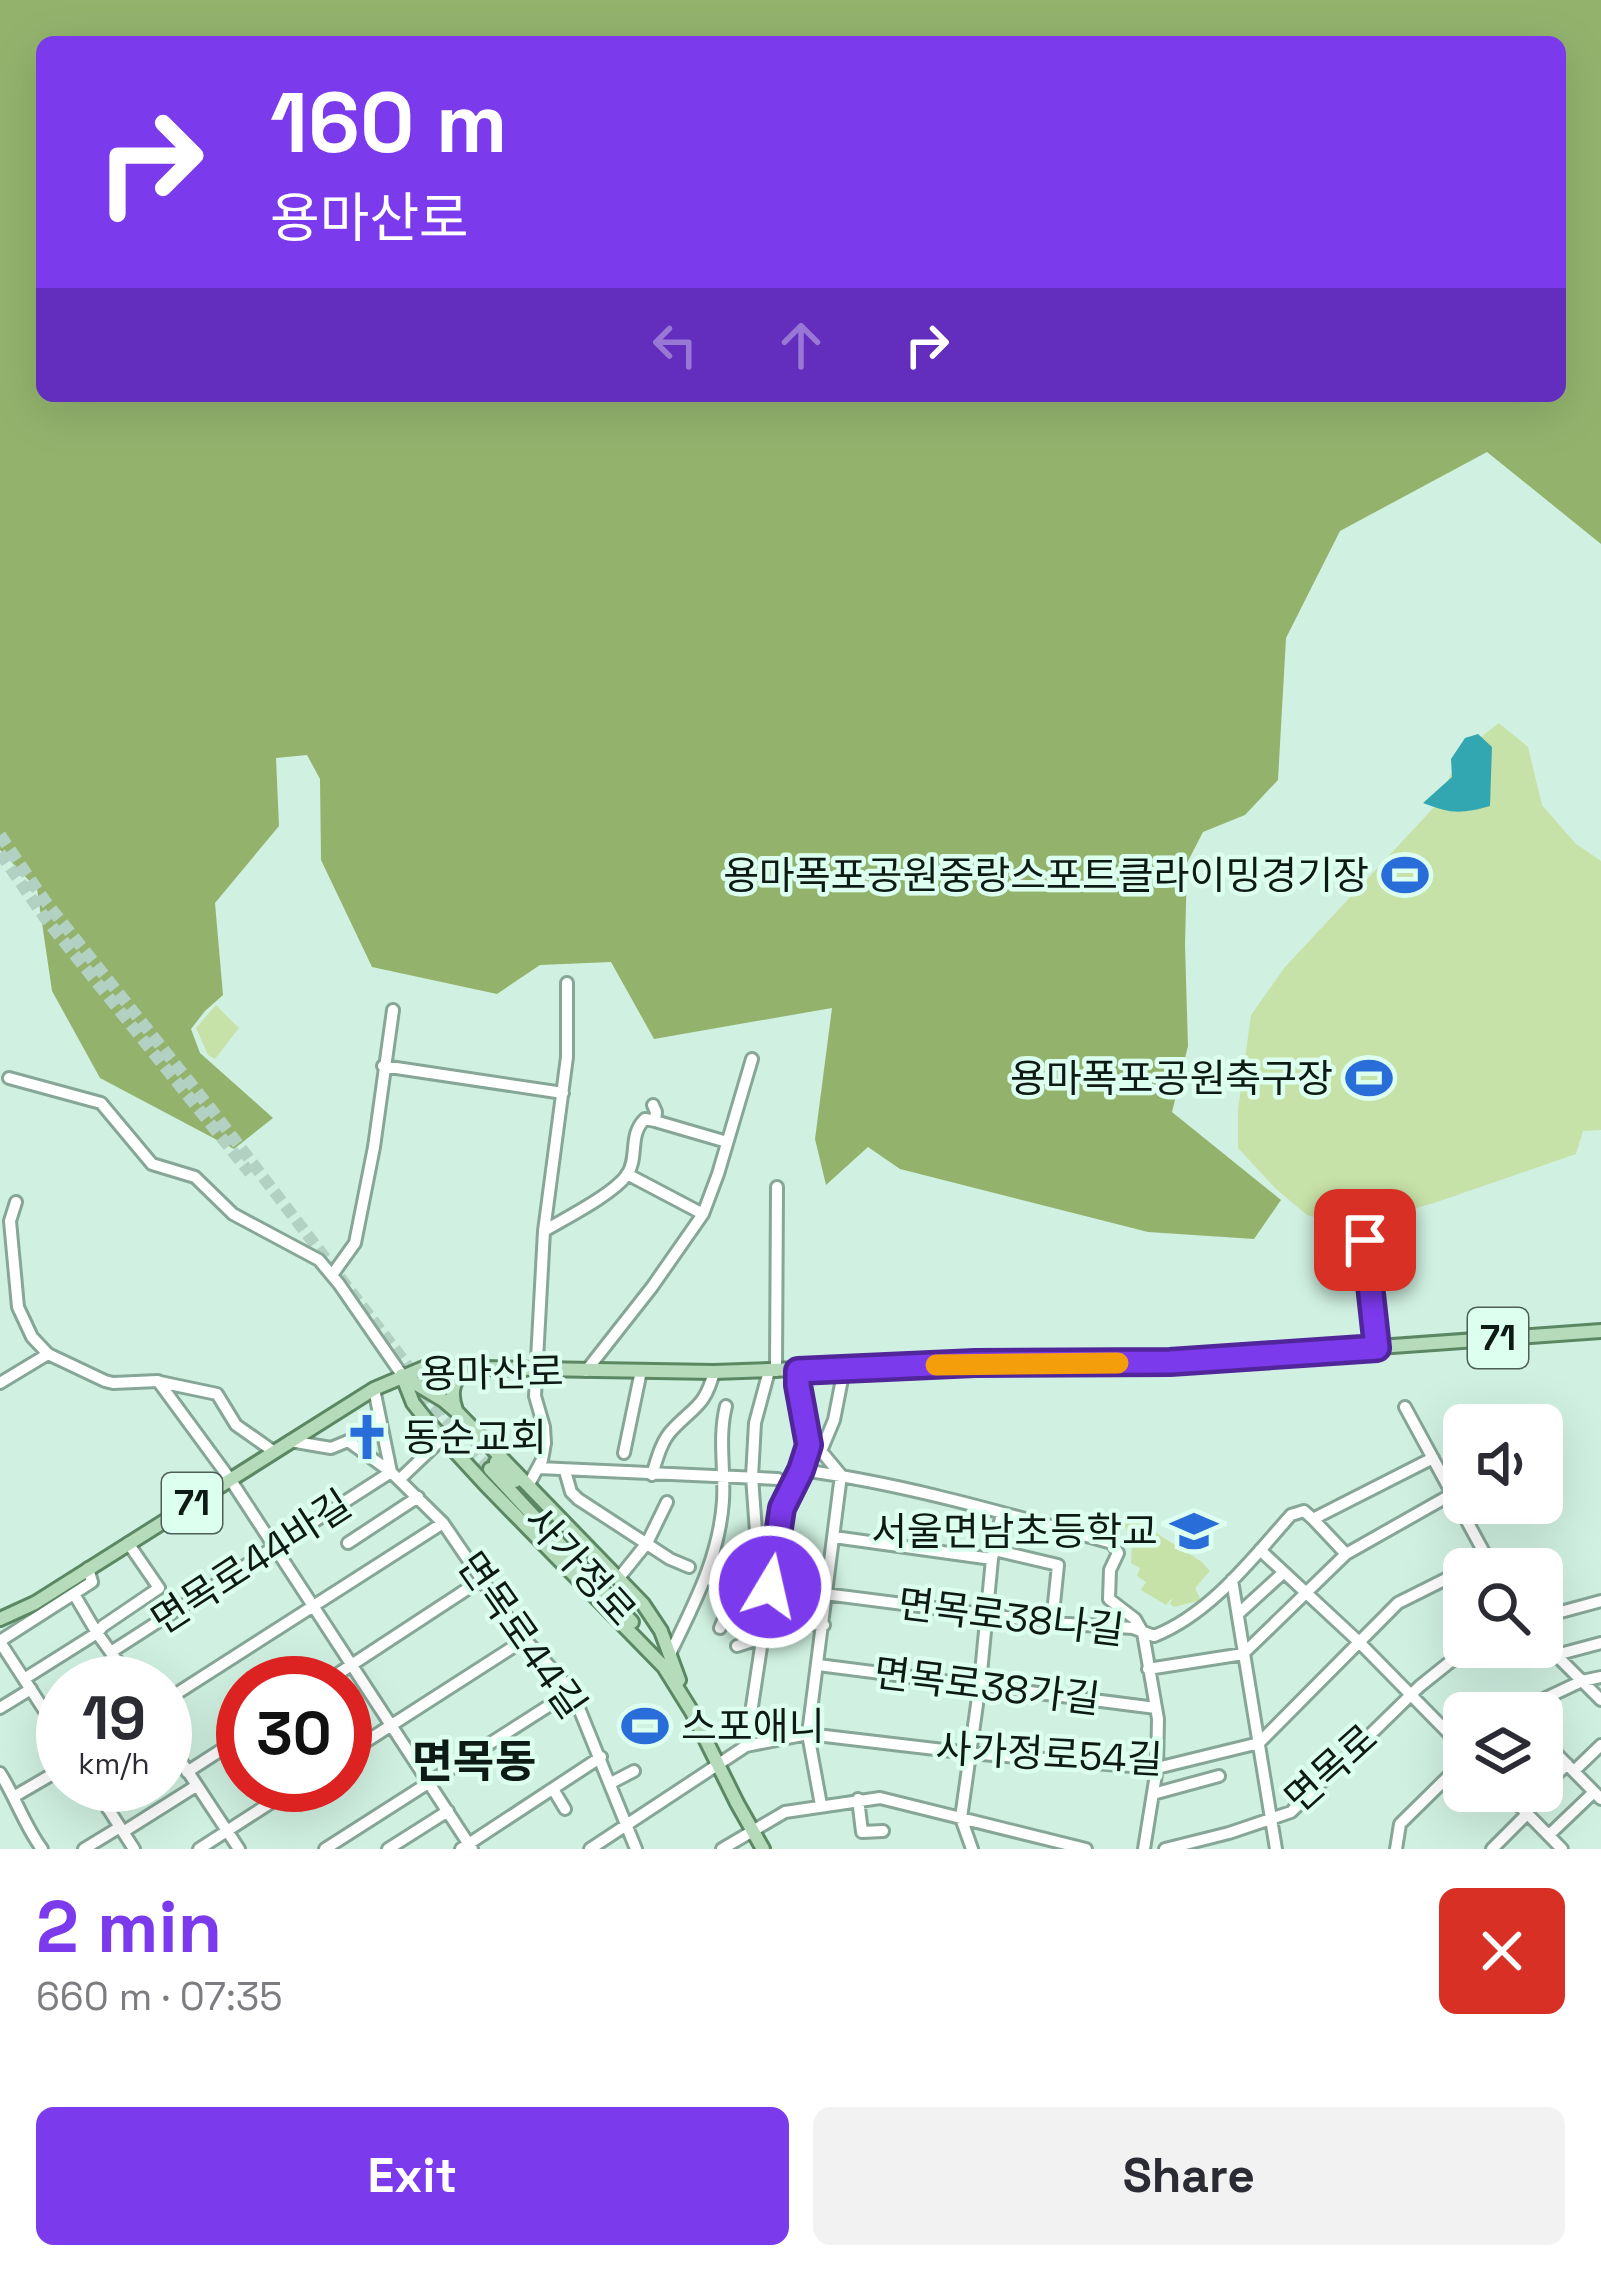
<!DOCTYPE html>
<html lang="en">
<head>
<meta charset="utf-8">
<style>
	:root { --surface:#fff; --page:#f2f2f3; --text:#2b2b33; --muted:#7c7c81; --accent:#7c3aed }
	body { margin:0; font-family:"Space Grotesk","Noto Sans KR",sans-serif; background:var(--page); color:var(--text); height:100vh; display:flex; flex-direction:column; font-size:45px; white-space:nowrap }
	* { box-sizing:border-box; margin:0 }
	p { font-size:39px; color:var(--muted) }
	.icon { flex:none; width:66px; height:66px; fill:none; stroke:currentColor; stroke-width:2; stroke-linecap:round; stroke-linejoin:round }
	.map { position:relative; height:1849px; overflow:hidden }
	.details { display:flex; flex-direction:column; background:var(--surface); flex:1 }
	.details>* { flex:none }
	.banner { position:absolute; left:36px; top:36px; width:1530px; height:366px; border-radius:18px; box-shadow:0 12px 48px #0002; background:#7c3aed; color:#fff; overflow:hidden }
	.fabs { position:absolute; left:1443px; top:1404px; display:grid; gap:24px }
	.fabs a { display:grid; place-items:center; width:120px; height:120px; border-radius:18px; background:var(--surface); box-shadow:0 12px 48px #0002; font-size:60px }
	.speed { position:absolute; left:36px; top:1656px; display:flex; gap:24px; font-size:60px; font-weight:700; text-align:center }
	.speed>* { display:grid; place-content:center; width:156px; height:156px; border-radius:50%; background:var(--surface); box-shadow:0 12px 48px #0002; line-height:1 }
	.speed small { font-size:30px; font-weight:400 }
	.speed .limit { border:18px solid #d22; background:#fff; color:#111 }
	.pin { position:absolute; display:grid; place-items:center; width:102px; height:102px; color:#fff; margin:-51px; border-radius:24px; box-shadow:0 6px 18px #0006 }
	.me { position:absolute; width:132px; margin:-66px; rotate:9deg; stroke-linejoin:round; filter:drop-shadow(0 0 9px #0008) }
	.turn { display:flex; align-items:center; gap:42px; height:252px; padding:0 36px; font-size:54px }
	.turn .icon { width:156px; height:156px; stroke-width:2.5 }
	.turn b { display:block; font-size:84px; line-height:102px }
	.lanes { display:flex; align-items:center; height:114px; padding:0 36px; background:#0003; justify-content:center; gap:60px; direction:ltr }
	.lanes .off { opacity:.35 }
	.round { display:grid; place-items:center; flex:none; width:126px; height:126px; border-radius:18px; background:var(--page) }
	.headline { display:flex; align-items:center; justify-content:space-between; height:204px; padding:0 36px }
	h1 { font-size:72px; font-weight:700; line-height:90px; color:var(--accent) }
	.cta { display:flex; gap:24px; margin-top:auto; padding:24px 36px }
	.cta a { flex:1; height:138px; border-radius:18px; background:var(--accent); color:#fff; font-size:48px; font-weight:700; line-height:138px; text-align:center }
	.cta a+a { background:var(--page); color:var(--text) }
	.map>svg:first-child { display:block }
	.green { fill:#c7e2a8 }
	.forest { fill:#93b36d; fill-rule:evenodd }
	.water { fill:#32a7b1 }
	.lines { fill:none; stroke-linecap:round; stroke-linejoin:round }
	.major-tunnel { stroke:#b3d1c3; stroke-width:12; stroke-dasharray:12 6; stroke-linecap:butt }
	.minor-casing { stroke:#86a697; stroke-width:16 }
	.major-casing { stroke:#5b8862; stroke-width:18 }
	.minor { stroke:#fff; stroke-width:10 }
	.major { stroke:#b6dbba; stroke-width:12 }
	.route-casing { stroke:#51269a; stroke-width:30 }
	.route { stroke:#7c3aed; stroke-width:21 }
	.slow { stroke:#f59e0b; stroke-width:21 }
	.labels { text-anchor:middle; dominant-baseline:central; stroke-width:9; stroke-linejoin:round; paint-order:stroke }
	.shield { fill:#ddffef; stroke:#4c5f56; stroke-width:3 }
	.shield-label { font-size:36px; font-weight:bold; fill:#0e1a15 }
	.poi-label { font-size:39px; fill:#0e1a15; stroke:#ddffef; text-anchor:end }
	.street-label { font-size:39px; fill:#0e1a15; stroke:#ddffef }
	.quarter-label { font-size:45px; font-weight:bold; fill:#0e1a15; stroke:#ddffef }
</style>
</head>
<body>
<div class="map">
<svg width="1601" height="1849" viewBox="0 0 1601 1849">
	<rect width="100%" height="100%" fill="#d0f1e2"/>
	<path class="green" d="M1499 723 1528 747 1542 805 1576 844 1601 861V1130L1583 1131 1576 1154 1434 1203 1379 1218 1340 1224 1307 1215 1275 1188 1238 1148V1109L1251 1015 1285 967 1438 803 1460 753Z
		M216 1005 239 1028 215 1059 208 1055 196 1028Z
		M1126 1514 1202 1562 1210 1571 1195 1588 1200 1598 1198 1601 1174 1607 1170 1604 1173 1597 1166 1605 1141 1590 1146 1582 1137 1576 1140 1568 1131 1563 1132 1542 1122 1520Z"/>
	<path class="forest" d="M0 0H1601V544L1487 452 1340 531 1286 638 1278 780 1245 815 1203 832 1187 863 1185 945 1188 1046 1172 1112 1281 1200 1254 1239 1148 1232 900 1169 868 1147 826 1185 815 1139 832 1008 654 1039 611 962 540 965 497 994 372 967 321 860 320 779 307 755 276 758 279 826 215 903 223 995 205 1011 191 1029 200 1053 273 1118 234 1149 100 1078 52 991 37 889 0 850ZM42 42H1560V396H42Z"/>
	<path class="water" d="M1478 734 1492 747 1490 806C1461 814 1451 814 1423 803L1452 777 1451 759 1465 738Z"/>
	<g class="lines">
		<path class="major-tunnel" d="M0 835 45 901 211 1109 417 1378
			M0 853 45 918 250 1173
			M408 1381 421 1398 490 1469
			M439 1403 496 1462"/>
		<defs>
			<path id="minor" d="M383 1066 563 1093
				M9 1078 101 1103 152 1164 195 1177 233 1214 319 1260 339 1284 402 1375
				M655 1121 727 1142
				M627 1174 703 1214
				M16 1202 10 1221 18 1307 32 1337 48 1354 105 1381 113 1383 158 1381 230 1479 472 1849
				M544 1231C566 1218 612 1195 627 1175 639 1157 628 1135 645 1119L655 1121 656 1112 653 1105
				M1365 1241 1377 1348
				M332 1275 355 1243 374 1147 393 1010
				M586 1371 652 1287 703 1214 718 1174 752 1059
				M776 1371 777 1187
				M160 1382 217 1394 236 1425 273 1451
				M0 1383 48 1354
				M374 1389 391 1472 443 1523 514 1627 572 1691 636 1849
				M1405 1407 1493 1569
				M624 1453 641 1371
				M539 1468 778 1479
				M801 1470C907 1484 1010 1515 1112 1543L1118 1553 1110 1570 1109 1599 1135 1619 1143 1633 1158 1719 1157 1768 1144 1849
				M565 1471 571 1492 578 1499 670 1559 689 1567
				M652 1475C657 1459 661 1441 673 1429 695 1406 705 1406 714 1372
				M400 1479 443 1438
				M529 1484 542 1460 545 1443 544 1427 535 1396 544 1231 567 1057V983
				M1313 1519 1346 1554
				M834 1537 992 1559
				M348 1543 418 1497
				M994 1550 1058 1565 1052 1623
				M1260 1550 1358 1641 1464 1749
				M618 1579 647 1543 667 1502
				M707 1579 1052 1623 1133 1628 1154 1636C1210 1614 1252 1559 1291 1515L1304 1511 1313 1519 1433 1458
				M1232 1580 1276 1849
				M760 1585 752 1477 755 1423 769 1371
				M74 1594 97 1633 133 1683
				M1238 1614 1283 1573
				M1542 1617 1601 1601
				M801 1623 824 1625
				M720 1628 739 1583
				M0 1641 92 1582 88 1568
				M1542 1641 1601 1700
				M0 1642 63 1739
				M737 1646 762 1638
				M111 1652 391 1472 348 1441 331 1448 290 1441
				M670 1654C694 1604 719 1558 723 1501 725 1469 718 1438 726 1406
				M1556 1655 1601 1643
				M818 1665 1156 1708
				M1148 1669 1243 1654 1346 1554 1452 1494
				M24 1679 97 1633 103 1626 159 1588 128 1543
				M102 1683 124 1669
				M324 1683 481 1580
				M165 1701 443 1523
				M0 1708 31 1689
				M1514 1713 1582 1681 1601 1677
				M165 1737 239 1849
				M1542 1739 1601 1799
				M746 1746 782 1508 801 1470 809 1445 798 1385V1371
				M345 1755 524 1640
				M1574 1771 1601 1745
				M187 1772 243 1736
				M0 1773C16 1798 24 1825 42 1849
				M611 1783 634 1771
				M93 1785 134 1849
				M553 1789 565 1809
				M1542 1789 1567 1764
				M1505 1791 1562 1849
				M1153 1794 1219 1776
				M15 1796 63 1768
				M858 1799 862 1832 883 1831
				M821 1805 808 1734 841 1475 821 1451 834 1420 844 1369
				M108 1809 146 1785
				M123 1832 196 1786
				M1549 1835 1594 1792
				M84 1849 120 1827
				M199 1849 298 1785
				M325 1849 572 1691
				M388 1849 448 1811
				M461 1849 601 1757
				M590 1849 746 1746 808 1734 969 1753 1157 1768 1259 1743 1398 1603 1464 1570
				M722 1849 785 1812 880 1798 1086 1849
				M972 1849 961 1818 980 1683 992 1559 1002 1513
				M1165 1849 1229 1833 1291 1812 1420 1686 1450 1662 1476 1647
				M1396 1849 1400 1824 1464 1761
				M1492 1849 1527 1814"/>
			<path id="major" d="M402 1375 413 1403 428 1422 485 1484 664 1667 692 1712 737 1803 763 1849
				M403 1376 443 1400 457 1412 643 1604 661 1631 679 1680
				M456 1410C449 1391 453 1376 472 1368
				M496 1462 515 1481
				M490 1469 632 1622
				M0 1619 35 1603 374 1389 426 1367 714 1372 975 1363 1170 1362 1601 1331"/>
		</defs>
		<use href="#minor" class="minor-casing"/>
		<use href="#major" class="major-casing"/>
		<use href="#minor" class="minor"/>
		<use href="#major" class="major"/>
	</g>
	<g class="lines">
		<defs>
			<path id="route" d="M770 1587 782 1508 801 1470 809 1445 798 1385V1371L975 1363 1170 1362 1377 1348 1365 1240"/>
		</defs>
		<use href="#route" class="route-casing"/>
		<use href="#route" class="route"/>
		<path class="slow" d="M936 1365 1118 1363"/>
	</g>
	<defs>
		<symbol id="stadium-bare" viewBox="-9 -9 18 18"><path d="M0-5a6.5 5 0 1 0 0 10a6.5 5 0 1 0 0-10ZM-3.5-1.8h7v3.6h-7Z" fill="#296dd9" stroke="#ddffef" stroke-width="2.5" paint-order="stroke"/></symbol>
		<symbol id="church-bare" viewBox="-9 -9 18 18"><path d="M-1.2-6h2.4v3.5h3.3v2.4h-3.3V6h-2.4V-.1h-3.3v-2.4h3.3Z" fill="#296dd9" stroke="#ddffef" stroke-width="2.5" paint-order="stroke"/></symbol>
		<symbol id="school-bare" viewBox="-9 -9 18 18"><path d="M0-5L7-2L0 1L-7-2ZM-4 1L0 2.5L4 1V4Q0 6-4 4Z" fill="#296dd9" stroke="#ddffef" stroke-width="2.5" paint-order="stroke"/></symbol>
	</defs>
	<g fill-rule="evenodd">
		<use href="#stadium-bare" x="1372" y="842" width="66" height="66"/>
		<use href="#stadium-bare" x="1336" y="1045" width="66" height="66"/>
		<use href="#church-bare" x="334" y="1404" width="66" height="66"/>
		<use href="#school-bare" x="1161" y="1498" width="66" height="66"/>
		<use href="#stadium-bare" x="612" y="1693" width="66" height="66"/>
	</g>
	<g class="labels">
		<g class="shield">
			<rect x="1468" y="1308" width="60" height="60" rx="9"/>
			<rect x="162" y="1473" width="60" height="60" rx="9"/>
		</g>
		<g class="shield-label">
			<text x="1498" y="1338">71</text>
			<text x="192" y="1503">71</text>
		</g>
		<g class="poi-label">
			<text x="1369" y="875">용마폭포공원중랑스포트클라이밍경기장</text>
			<text x="1333" y="1078">용마폭포공원축구장</text>
			<text x="403" y="1437" text-anchor="start">동순교회</text>
			<text x="1158" y="1531">서울면남초등학교</text>
			<text x="681" y="1726" text-anchor="start">스포애니</text>
		</g>
		<g class="street-label">
			<text transform="translate(492 1373) rotate(-1)">용마산로</text>
			<text transform="translate(251 1562) rotate(-33)">면목로44바길</text>
			<text transform="translate(580 1566) rotate(48)">사가정로</text>
			<text transform="translate(1011 1617) rotate(7)">면목로38나길</text>
			<text transform="translate(522 1635) rotate(55)">면목로44길</text>
			<text transform="translate(987 1686) rotate(7)">면목로38가길</text>
			<text transform="translate(1049 1754) rotate(3)">사가정로54길</text>
			<text transform="translate(1331 1768) rotate(-42)">면목로</text>
		</g>
		<g class="quarter-label">
			<text x="474" y="1761">면목동</text>
		</g>
	</g>
</svg>
<div class="fabs">
<a><svg class="icon" aria-label="sound" viewBox="0 0 24 24"><path d="M4 9h4l5-4v14l-5-4H4zM17 9q2 3 0 6"/></svg></a>
<a><svg class="icon" aria-label="search" viewBox="0 0 24 24"><circle cx="10" cy="10" r="6"/><path d="M15 15l6 6"/></svg></a>
<a><svg class="icon" aria-label="layers" viewBox="0 0 24 24"><path d="M12 4l9 5-9 5-9-5zM3 14l9 5 9-5"/></svg></a>
</div>
<div class="speed"><div>19<small>km/h</small></div><div class="limit">30</div></div>
<div class="pin" style="left:1365px;top:1240px;background:#d93025"><svg class="icon" aria-label="arrive" viewBox="0 0 24 24"><path d="M6 21V4h12l-3 4 3 4H6"/></svg></div>
<svg class="me" style="left:770px;top:1587px" viewBox="-20 -20 40 40"><circle r="17" fill="#7c3aed" stroke="#fff" stroke-width="3"/><path d="M0-11L8 9 0 5-8 9z" fill="#fff"/></svg>
<div class="banner">
<div class="turn"><svg class="icon" aria-label="right" viewBox="0 0 24 24"><path d="M7 20v-9h11M14 6l5 5-5 5"/></svg><div><b>160 m</b>용마산로</div></div>
<div class="lanes"><svg class="icon off" aria-label="left" viewBox="0 0 24 24"><path d="M17 20v-9H6M10 6l-5 5 5 5"/></svg><svg class="icon off" aria-label="ahead" viewBox="0 0 24 24"><path d="M12 20V5M6 11l6-6 6 6"/></svg><svg class="icon" aria-label="right" viewBox="0 0 24 24"><path d="M7 20v-9h11M14 6l5 5-5 5"/></svg></div>
</div>
</div>
<section class="details">
<div class="headline"><div><h1>2 min</h1><p>660 m · 07:35</p></div><a class="round" style="background:#d93025;color:#fff"><svg class="icon" aria-label="close" viewBox="0 0 24 24"><path d="M6 6l12 12M18 6L6 18"/></svg></a></div>
<div class="cta"><a>Exit</a><a>Share</a></div>
</section>
</body>
</html>
